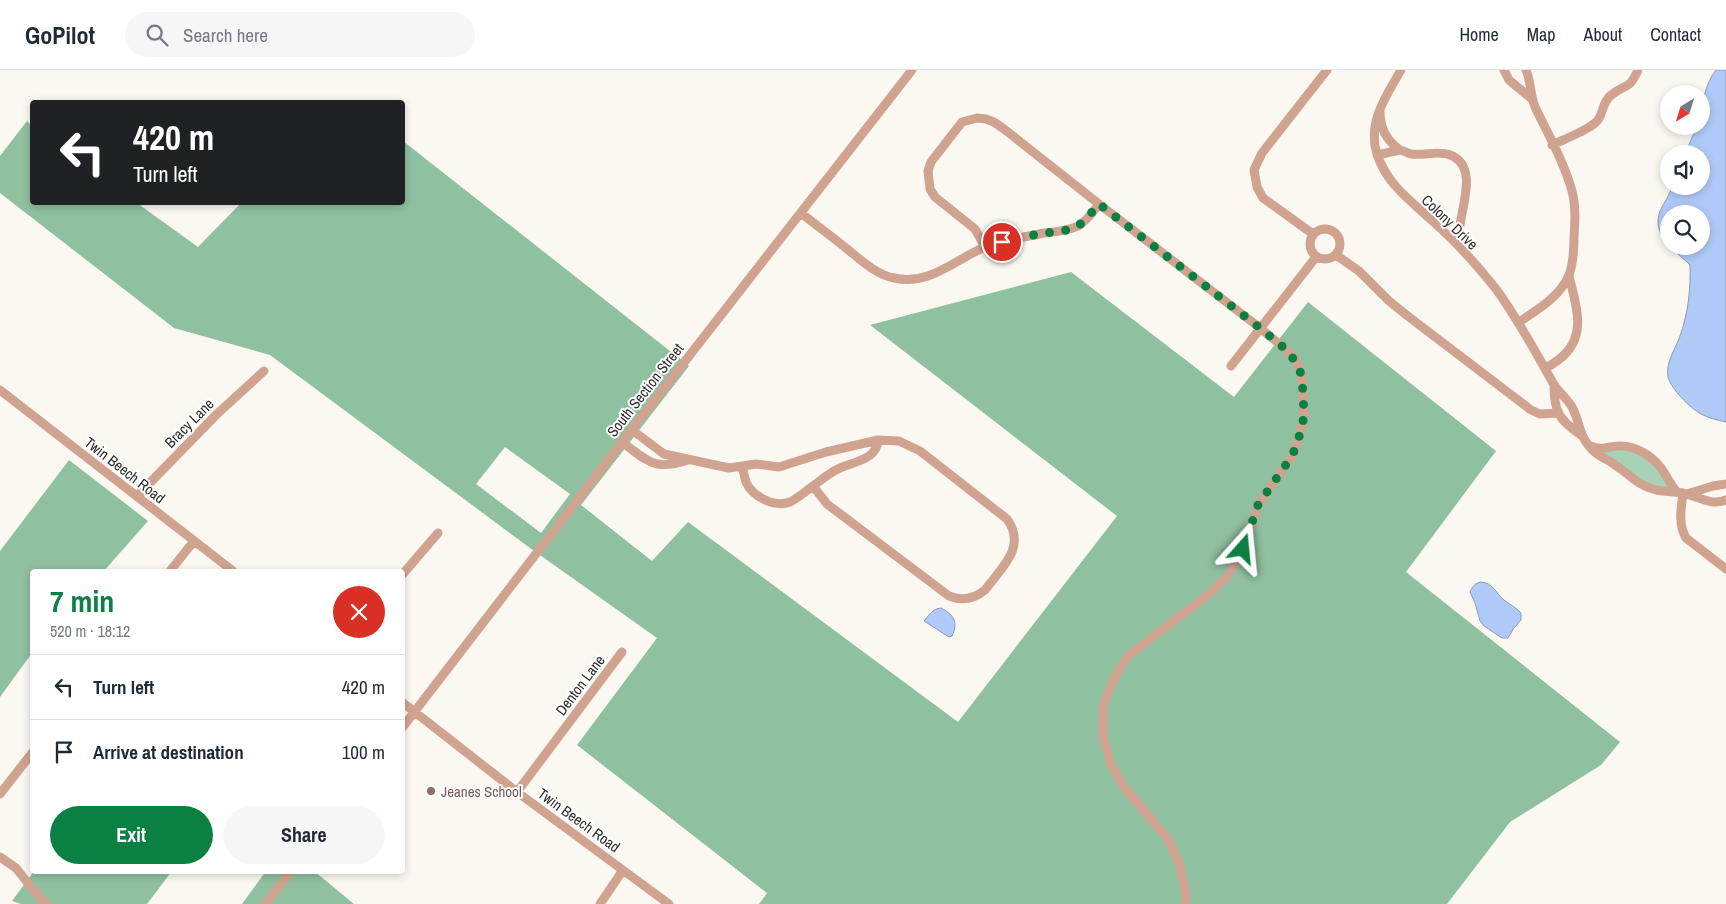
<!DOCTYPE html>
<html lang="en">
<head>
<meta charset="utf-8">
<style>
	:root { --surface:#fff; --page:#f6f6f7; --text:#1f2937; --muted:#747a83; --line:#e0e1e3; --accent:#0b8043 }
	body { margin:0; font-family:"Archivo Narrow",sans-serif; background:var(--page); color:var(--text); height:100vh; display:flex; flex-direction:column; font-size:19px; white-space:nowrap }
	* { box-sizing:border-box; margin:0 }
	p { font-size:16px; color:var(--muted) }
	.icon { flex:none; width:28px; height:28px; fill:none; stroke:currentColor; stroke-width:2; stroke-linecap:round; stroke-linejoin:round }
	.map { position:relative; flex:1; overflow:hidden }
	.sheet { position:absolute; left:30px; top:499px; width:375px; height:305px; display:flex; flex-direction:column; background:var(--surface); border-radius:5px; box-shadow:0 2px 8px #0003 }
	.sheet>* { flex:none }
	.banner { position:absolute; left:30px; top:30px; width:375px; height:105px; border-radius:5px; box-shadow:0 2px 8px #0003; background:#202124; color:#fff; overflow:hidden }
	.needle { width:32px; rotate:218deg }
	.fabs { position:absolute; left:1660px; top:15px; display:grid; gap:10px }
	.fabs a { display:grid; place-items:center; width:50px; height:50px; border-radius:50%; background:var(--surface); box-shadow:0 2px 8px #0003; font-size:25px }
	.pin { position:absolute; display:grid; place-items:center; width:42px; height:42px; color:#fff; margin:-21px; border:2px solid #fff; border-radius:50%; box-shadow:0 1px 5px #0007 }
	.me { position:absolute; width:55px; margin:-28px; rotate:18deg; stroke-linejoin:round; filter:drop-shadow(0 0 4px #0008) }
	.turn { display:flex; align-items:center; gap:18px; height:105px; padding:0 20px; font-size:22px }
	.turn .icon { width:65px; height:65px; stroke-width:2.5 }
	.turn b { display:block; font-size:35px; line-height:42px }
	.round { display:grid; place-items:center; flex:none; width:52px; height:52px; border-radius:26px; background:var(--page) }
	.headline { display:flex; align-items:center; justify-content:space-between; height:85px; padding:0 20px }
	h1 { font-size:30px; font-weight:800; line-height:38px; color:var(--accent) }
	.cta { display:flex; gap:10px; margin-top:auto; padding:10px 20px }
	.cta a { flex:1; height:58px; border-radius:30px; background:var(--accent); color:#fff; font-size:20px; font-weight:800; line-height:58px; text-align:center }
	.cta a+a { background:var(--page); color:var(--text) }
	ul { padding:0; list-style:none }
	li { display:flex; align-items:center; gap:15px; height:65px; padding:0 20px; border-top:1px solid var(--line) }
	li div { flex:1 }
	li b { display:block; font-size:19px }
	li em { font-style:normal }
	header { display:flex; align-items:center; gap:30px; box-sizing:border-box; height:70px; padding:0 25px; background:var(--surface); border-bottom:1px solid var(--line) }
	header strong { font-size:24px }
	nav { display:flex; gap:28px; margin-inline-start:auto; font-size:18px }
	.search { width:350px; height:45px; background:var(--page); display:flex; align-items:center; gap:12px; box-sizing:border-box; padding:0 18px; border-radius:28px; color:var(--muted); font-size:19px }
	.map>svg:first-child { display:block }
	.green { fill:#a8d2b5 }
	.forest { fill:#8fc09f; fill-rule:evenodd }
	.water { fill:#b0caf8; stroke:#899bba; fill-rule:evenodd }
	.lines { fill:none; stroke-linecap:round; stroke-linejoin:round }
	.minor { stroke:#d0a391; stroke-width:9 }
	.route { stroke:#0b8043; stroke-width:9; stroke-dasharray:0 16.2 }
	.education-dot { fill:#8d6e63; stroke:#fff; stroke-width:2 }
	.labels { text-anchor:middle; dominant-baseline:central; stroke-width:4; stroke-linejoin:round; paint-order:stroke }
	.street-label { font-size:15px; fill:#2e2e2b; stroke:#fff }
	.education-label { font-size:15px; fill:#785e54; stroke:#fff; text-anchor:start }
</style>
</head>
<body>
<header>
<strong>GoPilot</strong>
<div class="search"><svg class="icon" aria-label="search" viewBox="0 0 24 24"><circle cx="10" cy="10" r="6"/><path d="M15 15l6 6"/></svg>Search here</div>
<nav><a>Home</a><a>Map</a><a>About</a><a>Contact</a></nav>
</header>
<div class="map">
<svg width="1726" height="834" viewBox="0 0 1726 834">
	<rect width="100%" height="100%" fill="#faf8f1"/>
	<path class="green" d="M1630 379 1654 393 1668 415 1667 418 1649 415 1602 386 1603 382Z"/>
	<path class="forest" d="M27 51 32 56V132L137 133 198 177 241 133 402 132 403 71 689 296 581 435 652 491 688 452 958 652 1117 446 870 255 1071 202 1234 327 1308 232 1496 381 1406 502 1620 672 1601 695 1510 752 1447 834H759L767 823 577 675 657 568 530 478 270 285 174 258 0 123V86ZM505 377 570 424 541 463 476 414Z
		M69 390 148 451 104 501H32V583L0 627V481Z
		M34 801H172L147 834H21L12 831Z
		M266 801H314L354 834H242Z"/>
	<path class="water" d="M1716 0H1726V352C1717 350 1708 348 1701 344 1690 338 1671 319 1668 307 1665 292 1677 277 1681 263 1688 243 1691 217 1690 195 1675 180 1651 166 1660 141 1664 132 1670 125 1672 116H1701V84H1685L1697 56H1701C1701 38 1704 15 1716 0ZM1669 144H1701V176H1669Z
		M1481 512C1493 513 1496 523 1504 530 1510 535 1516 537 1521 543V550L1514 558 1508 568H1502L1484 556 1480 551 1475 533 1470 522C1472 517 1475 513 1481 512Z
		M941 538C953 544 959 552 952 566L949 567 924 551C929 545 932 539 941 538Z"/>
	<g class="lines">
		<path class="minor" d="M1401 0C1386 26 1367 53 1377 84 1388 118 1416 134 1440 158 1459 175 1480 199 1496 219 1518 249 1535 281 1553 313 1558 322 1567 328 1572 337 1581 354 1578 368 1596 383 1602 388 1609 390 1615 395 1632 406 1635 414 1656 420 1666 422 1676 421 1686 424 1700 427 1711 436 1726 430
			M1504 0 1509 10 1532 29
			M1552 75C1564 69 1590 60 1598 50 1603 43 1603 32 1610 26 1625 13 1629 21 1638 0
			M1400 80C1404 81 1408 83 1411 84 1424 86 1438 80 1450 85 1480 96 1460 140 1459 163 1459 168 1460 173 1461 178
			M1377 85 1400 80C1387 71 1380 59 1380 42
			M1099 134 1260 258 1289 282 1297 292 1302 308 1304 347 1298 371 1292 386 1258 435 1243 479 1228 506 1210 523 1128 586 1113 610 1103 636V666L1111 695 1124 717 1168 769 1180 796 1186 824 1185 834
			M801 143C816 155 831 166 846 178 861 190 875 204 894 208 930 216 954 190 985 177 1004 170 1025 167 1044 163 1055 162 1068 161 1078 156 1087 151 1093 142 1099 134L1004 59 994 52 986 49 977 48 962 52 931 92 928 101 930 119 935 127 975 159 985 177
			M1310 174a15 15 0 1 1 30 0a15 15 0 1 1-30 0Z
			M1313 164 1263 128 1257 117 1254 100 1262 83 1327 0
			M1336 185 1359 201 1389 231 1409 247 1531 340 1540 344 1557 343
			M1519 252C1537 240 1560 227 1569 205 1573 194 1574 180 1574 167 1575 152 1576 136 1572 121 1564 92 1548 64 1535 37 1530 25 1531 11 1526 0
			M1231 296 1316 187
			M1546 298C1552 294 1560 290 1565 284 1587 262 1575 232 1569 206
			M1554 315C1554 342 1559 350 1581 365
			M0 320 233 501
			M632 360 664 384 729 398 756 394 779 397 826 382 878 370 899 371 920 381 1007 449C1027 477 1002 497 985 520 974 529 962 531 949 526L827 434 813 416C820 411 828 404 836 400 850 392 877 391 878 370
			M622 372C649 392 654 401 688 390
			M1590 376C1603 381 1608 376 1621 376 1636 376 1652 386 1661 398 1667 406 1670 414 1676 421
			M742 396C744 401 744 407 746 412 752 426 774 438 790 432 798 428 806 421 813 416
			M1683 423C1681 439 1678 454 1686 468L1726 499
			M1687 424 1713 416 1726 414
			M137 426 217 344 264 301
			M170 501 194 471
			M402 505 438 463
			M402 632 517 722 669 834
			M402 658 622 372 912 0
			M517 722 622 582
			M0 724 32 683
			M0 787 16 798 35 822 46 834
			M265 834 291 801
			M600 834 623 800"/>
	</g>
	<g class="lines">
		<path class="route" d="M1002 172 1020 167 1067 160 1078 156 1085 150 1099 134 1260 258 1289 282 1300 300 1303 321 1304 347 1298 371 1292 386 1258 435 1243 479"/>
	</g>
	<circle class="education-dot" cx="431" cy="721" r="5"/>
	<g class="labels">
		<g class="street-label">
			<text transform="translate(1450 152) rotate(44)">Colony Drive</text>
			<text transform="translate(645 320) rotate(-52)">South Section Street</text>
			<text transform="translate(189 353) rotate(-45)">Bracy Lane</text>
			<text transform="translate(125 400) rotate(38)">Twin Beech Road</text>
			<text transform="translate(580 615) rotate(-53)">Denton Lane</text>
			<text transform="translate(579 750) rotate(36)">Twin Beech Road</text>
		</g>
		<g class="education-label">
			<text x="441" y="721">Jeanes School</text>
		</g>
	</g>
</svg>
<div class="fabs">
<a><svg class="needle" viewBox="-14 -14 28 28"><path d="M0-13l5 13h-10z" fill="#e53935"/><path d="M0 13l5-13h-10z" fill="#747a83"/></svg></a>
<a><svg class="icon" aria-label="sound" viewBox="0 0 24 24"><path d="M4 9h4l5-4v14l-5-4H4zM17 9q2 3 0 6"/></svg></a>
<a><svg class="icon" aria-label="search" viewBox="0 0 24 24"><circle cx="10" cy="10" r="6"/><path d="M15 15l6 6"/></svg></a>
</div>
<div class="pin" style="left:1002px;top:172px;background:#d93025"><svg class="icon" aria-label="arrive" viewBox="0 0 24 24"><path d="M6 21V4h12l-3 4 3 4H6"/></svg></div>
<svg class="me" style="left:1243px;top:479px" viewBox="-20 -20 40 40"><path d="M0-17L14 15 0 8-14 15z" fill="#0b8043" stroke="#fff" stroke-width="4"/></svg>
<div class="banner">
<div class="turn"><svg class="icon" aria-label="left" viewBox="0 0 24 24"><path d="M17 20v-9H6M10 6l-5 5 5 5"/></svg><div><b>420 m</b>Turn left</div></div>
</div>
<section class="sheet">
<div class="headline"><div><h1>7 min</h1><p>520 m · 18:12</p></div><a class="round" style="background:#d93025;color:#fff"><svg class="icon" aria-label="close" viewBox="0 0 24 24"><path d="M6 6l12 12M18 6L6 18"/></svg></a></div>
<ul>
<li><svg class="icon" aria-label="left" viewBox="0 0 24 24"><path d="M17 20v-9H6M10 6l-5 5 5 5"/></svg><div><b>Turn left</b></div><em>420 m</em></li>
<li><svg class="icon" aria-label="arrive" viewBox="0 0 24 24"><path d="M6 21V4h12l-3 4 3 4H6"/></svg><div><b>Arrive at destination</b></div><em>100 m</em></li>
</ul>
<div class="cta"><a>Exit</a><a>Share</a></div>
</section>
</div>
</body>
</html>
